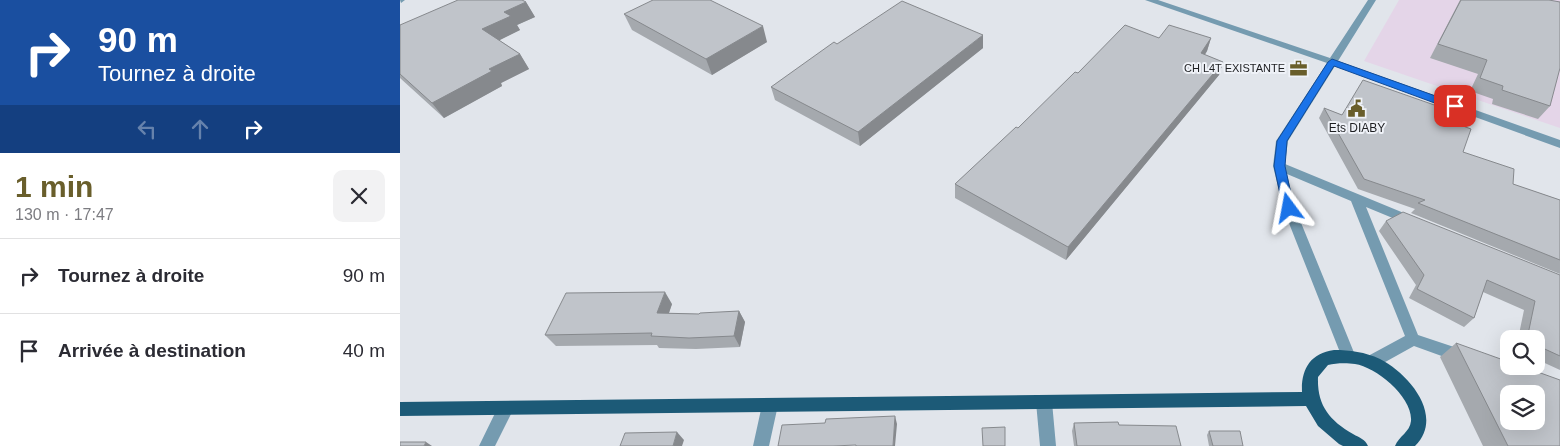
<!DOCTYPE html>
<html lang="fr">
<head>
<meta charset="utf-8">
<style>
	:root { --surface:#fff; --page:#f2f2f3; --text:#2b2b33; --muted:#7c7c81; --line:#e1e1e2; --accent:#695e2b }
	body { margin:0; font-family:Helvetica,sans-serif; background:var(--page); color:var(--text); height:100vh; display:flex; flex-direction:column; font-size:19px; white-space:nowrap }
	* { box-sizing:border-box; margin:0 }
	p { font-size:16px; color:var(--muted) }
	.icon { flex:none; width:28px; height:28px; fill:none; stroke:currentColor; stroke-width:2; stroke-linecap:round; stroke-linejoin:round }
	.map { position:relative; flex:1; overflow:hidden }
	.drawer { display:flex; flex-direction:column; background:var(--surface); width:400px }
	.drawer>* { flex:none }
	.guide { background:#1a4fa0; color:#fff; overflow:hidden }
	.fabs { position:absolute; left:1100px; top:330px; display:grid; gap:10px }
	.fabs a { display:grid; place-items:center; width:45px; height:45px; border-radius:10px; background:var(--surface); box-shadow:0 5px 20px #0002; font-size:25px }
	.pin { position:absolute; display:grid; place-items:center; width:42px; height:42px; color:#fff; margin:-21px; border-radius:10px; box-shadow:0 2px 8px #0006 }
	.me { position:absolute; width:55px; margin:-28px; rotate:347deg; stroke-linejoin:round; filter:drop-shadow(0 0 4px #0008) }
	.turn { display:flex; align-items:center; gap:18px; height:105px; padding:0 15px; font-size:22px }
	.turn .icon { width:65px; height:65px; stroke-width:2.5 }
	.turn b { display:block; font-size:35px; line-height:42px }
	.lanes { display:flex; align-items:center; height:48px; padding:0 15px; background:#0003; justify-content:center; gap:25px; direction:ltr }
	.lanes .off { opacity:.35 }
	.round { display:grid; place-items:center; flex:none; width:52px; height:52px; border-radius:10px; background:var(--page) }
	.headline { display:flex; align-items:center; justify-content:space-between; height:85px; padding:0 15px }
	h1 { font-size:30px; font-weight:700; line-height:38px; color:var(--accent) }
	ul { padding:0; list-style:none }
	li { display:flex; align-items:center; gap:15px; height:75px; padding:0 15px; border-top:1px solid var(--line) }
	li div { flex:1 }
	li b { display:block; font-size:19px }
	li em { font-style:normal }
	main { display:flex; flex:1; min-height:0 }
	.map>svg:first-child { display:block }
	.industrial { fill:#e4d5e8 }
	.lines { fill:none; stroke-linecap:round; stroke-linejoin:round }
	.minor { fill:#759bb0; fill-rule:evenodd }
	.major { fill:#1c5a77; fill-rule:evenodd }
	.wall { fill:#a5a9ae }
	.shaded-wall { fill:#86898d }
	.building { fill:#c0c4ca; stroke:#86898d; fill-rule:evenodd }
	.route { fill:#1a73e8; stroke:#114b97 }
	.labels { text-anchor:middle; dominant-baseline:central; stroke-width:4; stroke-linejoin:round; paint-order:stroke }
	.far-poi-label { font-size:11px; fill:#1d1e21; stroke:#eff2f8; text-anchor:end }
	.poi-label { font-size:12px; fill:#1d1e21; stroke:#eff2f8 }
</style>
</head>
<body>
<main>
<section class="drawer">
<div class="guide">
<div class="turn"><svg class="icon" aria-label="right" viewBox="0 0 24 24"><path d="M7 20v-9h11M14 6l5 5-5 5"/></svg><div><b>90 m</b>Tournez à droite</div></div>
<div class="lanes"><svg class="icon off" aria-label="left" viewBox="0 0 24 24"><path d="M17 20v-9H6M10 6l-5 5 5 5"/></svg><svg class="icon off" aria-label="ahead" viewBox="0 0 24 24"><path d="M12 20V5M6 11l6-6 6 6"/></svg><svg class="icon" aria-label="right" viewBox="0 0 24 24"><path d="M7 20v-9h11M14 6l5 5-5 5"/></svg></div>
</div>
<div class="headline"><div><h1>1 min</h1><p>130 m · 17:47</p></div><a class="round"><svg class="icon" aria-label="close" viewBox="0 0 24 24"><path d="M6 6l12 12M18 6L6 18"/></svg></a></div>
<ul>
<li><svg class="icon" aria-label="right" viewBox="0 0 24 24"><path d="M7 20v-9h11M14 6l5 5-5 5"/></svg><div><b>Tournez à droite</b></div><em>90 m</em></li>
<li><svg class="icon" aria-label="arrive" viewBox="0 0 24 24"><path d="M6 21V4h12l-3 4 3 4H6"/></svg><div><b>Arrivée à destination</b></div><em>40 m</em></li>
</ul>
</section>
<div class="map">
<svg width="1160" height="446" viewBox="0 0 1160 446">
	<rect width="100%" height="100%" fill="#e1e5eb"/>
	<path class="industrial" d="M999 0H1160V128L964 61Z"/>
	<g class="lines">
		<path class="minor" d="M0 0H5L1 3Z
			M745 0H758L930 58 968 0H976L938 61 1160 140V148L935 66 888 141 885 164 1016 218 1018 221 1016 224 1012 226 966 207 1018 335 1066 351 1068 356 1066 361 1061 363 1014 346 978 366 973 368 968 366 966 361 968 356 1005 336 951 201 887 174 895 208 955 355 953 360 948 362 943 360 883 208 873 166 876 141 927 63Z
			M644 395 649 397 652 402 656 446H640L636 402 639 397Z
			M370 398 375 400 378 405 369 446H353L362 405 365 400Z
			M106 401 112 403 114 408 95 446H79L100 403Z"/>
		<path class="major" d="M934 350C950 350 965 352 980 359 1009 374 1045 416 1015 446H995C999 436 1010 432 1011 421 1013 397 976 367 955 364 947 363 936 363 928 365L918 377C917 405 929 420 953 434 960 438 965 439 968 446H943L939 444 918 426 906 406 0 416V402L902 392C901 370 910 353 934 350Z"/>
	</g>
	<path class="wall" d="M1060 0H1149L1150 106 1138 119 1092 104 1093 99 1070 91 1078 74 1030 58Z
		M126 2 135 17 117 25 120 30 99 40 120 54 129 69 101 83 102 86 44 118 0 78V25Z
		M224 14 367 42 312 75 232 30Z
		M811 38 807 51 805 55 823 62 819 75 666 260 555 198V184L618 128 678 73Z
		M437 44 583 48 460 146 375 100 371 87Z
		M924 108 942 115 1036 116 1063 152 1113 184 1160 200V274L1011 213 1015 209 958 189 919 118Z
		M986 221 1160 275V370L1136 359V339H1118L1124 310 1083 292 1074 318 1064 327 1009 298 1016 285 979 231Z
		M272 304 269 313 299 314 339 311 345 322 340 347 296 349 259 348 257 345 156 346 145 335Z
		M1056 343 1160 446H1083L1040 357Z
		M674 423 719 425 781 446H674L672 431Z
		M809 431 843 446H809L807 435Z"/>
	<path class="shaded-wall" d="M126 2 135 17 117 25 120 30 92 44 82 29 104 12Z
		M363 26 367 42 312 75 306 59Z
		M583 35V48L460 146 458 132Z
		M811 38 807 51 797 66 801 53Z
		M120 54 129 69 101 83 102 86 44 118 32 103 89 69Z
		M823 62 819 75 666 260 668 247Z
		M265 292 272 304 265 324 257 313Z
		M339 311 345 322 340 347 334 336Z
		M495 416 497 424 495 446H493Z
		M277 432 284 440 282 446H273Z
		M26 442 32 446H24Z"/>
	<path class="building" d="M58 0H122L126 2 104 12 111 16 82 29 120 54 89 69 92 71 32 103 0 74V25Z
		M253 0H310L363 26 306 59 224 14Z
		M1061 0H1149L1160 2V68L1150 106 1102 90 1103 86 1080 78 1087 60 1038 44Z
		M502 1 583 35 458 132 371 87 434 42 437 44Z
		M725 25 759 38 769 25 811 38 801 53 823 62 668 247 555 184 616 127 618 128 675 72 678 73Z
		M963 80 1040 107 1036 116 1071 129 1063 152 1114 169 1113 184 1160 200V260L1018 203 1025 200 964 179 924 108 942 115Z
		M1003 212 1160 275V356L1136 345V339H1127L1135 301 1087 280 1074 318 1017 289 1024 275 986 221Z
		M265 292 257 313 299 314 300 313 339 311 334 336 289 338 251 336 252 333 145 335 166 293Z
		M1056 343 1109 362V366H1121L1160 380V446H1108ZM1109 394H1136V421H1109Z
		M495 416 493 446H456V445L433 446H378L382 425 425 423 426 419Z
		M718 422 719 425 776 426 781 446H677L674 423Z
		M605 427V446H583L582 428Z
		M809 431H840L843 446H813Z
		M277 432 273 446H220L225 433Z
		M0 442H26L24 446H0Z"/>
	<path class="route" d="M932 59 1058 104 1060 106 1058 109H1051L934 66 887 141 885 166 894 208 889 212 883 208 874 166 877 141 928 62Z"/>
	<defs>
		<symbol id="office-bare" viewBox="-9 -9 18 18"><path d="M-6-3h4V-5.5h4V-3h4V5H-6ZM-1-4.5V-3h2v-1.5ZM-6 0V1H6V0Z" fill="#695e2b" stroke="#eff2f8" stroke-width="2.5" paint-order="stroke"/></symbol>
		<symbol id="civic-bare" viewBox="-9 -9 18 18"><path d="M-.6-6.5H3V-4.5H.6V-3L4-1V1h2V6H-6V1h2V-1L-.6-3ZM-1.2 2.5V6h2.4V2.5Z" fill="#695e2b" stroke="#eff2f8" stroke-width="2.5" paint-order="stroke"/></symbol>
	</defs>
	<g fill-rule="evenodd">
		<use href="#office-bare" x="886" y="56" width="25" height="25"/>
		<use href="#civic-bare" x="944" y="96" width="25" height="25"/>
	</g>
	<g class="labels">
		<g class="far-poi-label">
			<text x="885" y="68">CH L4T EXISTANTE</text>
		</g>
		<g class="poi-label">
			<text x="957" y="128">Ets DIABY</text>
		</g>
	</g>
</svg>
<div class="fabs">
<a><svg class="icon" aria-label="search" viewBox="0 0 24 24"><circle cx="10" cy="10" r="6"/><path d="M15 15l6 6"/></svg></a>
<a><svg class="icon" aria-label="layers" viewBox="0 0 24 24"><path d="M12 4l9 5-9 5-9-5zM3 14l9 5 9-5"/></svg></a>
</div>
<div class="pin" style="left:1055px;top:106px;background:#d93025"><svg class="icon" aria-label="arrive" viewBox="0 0 24 24"><path d="M6 21V4h12l-3 4 3 4H6"/></svg></div>
<svg class="me" style="left:889px;top:208px" viewBox="-20 -20 40 40"><path d="M0-17L14 15 0 8-14 15z" fill="#1a73e8" stroke="#fff" stroke-width="4"/></svg>
</div>
</main>
</body>
</html>
